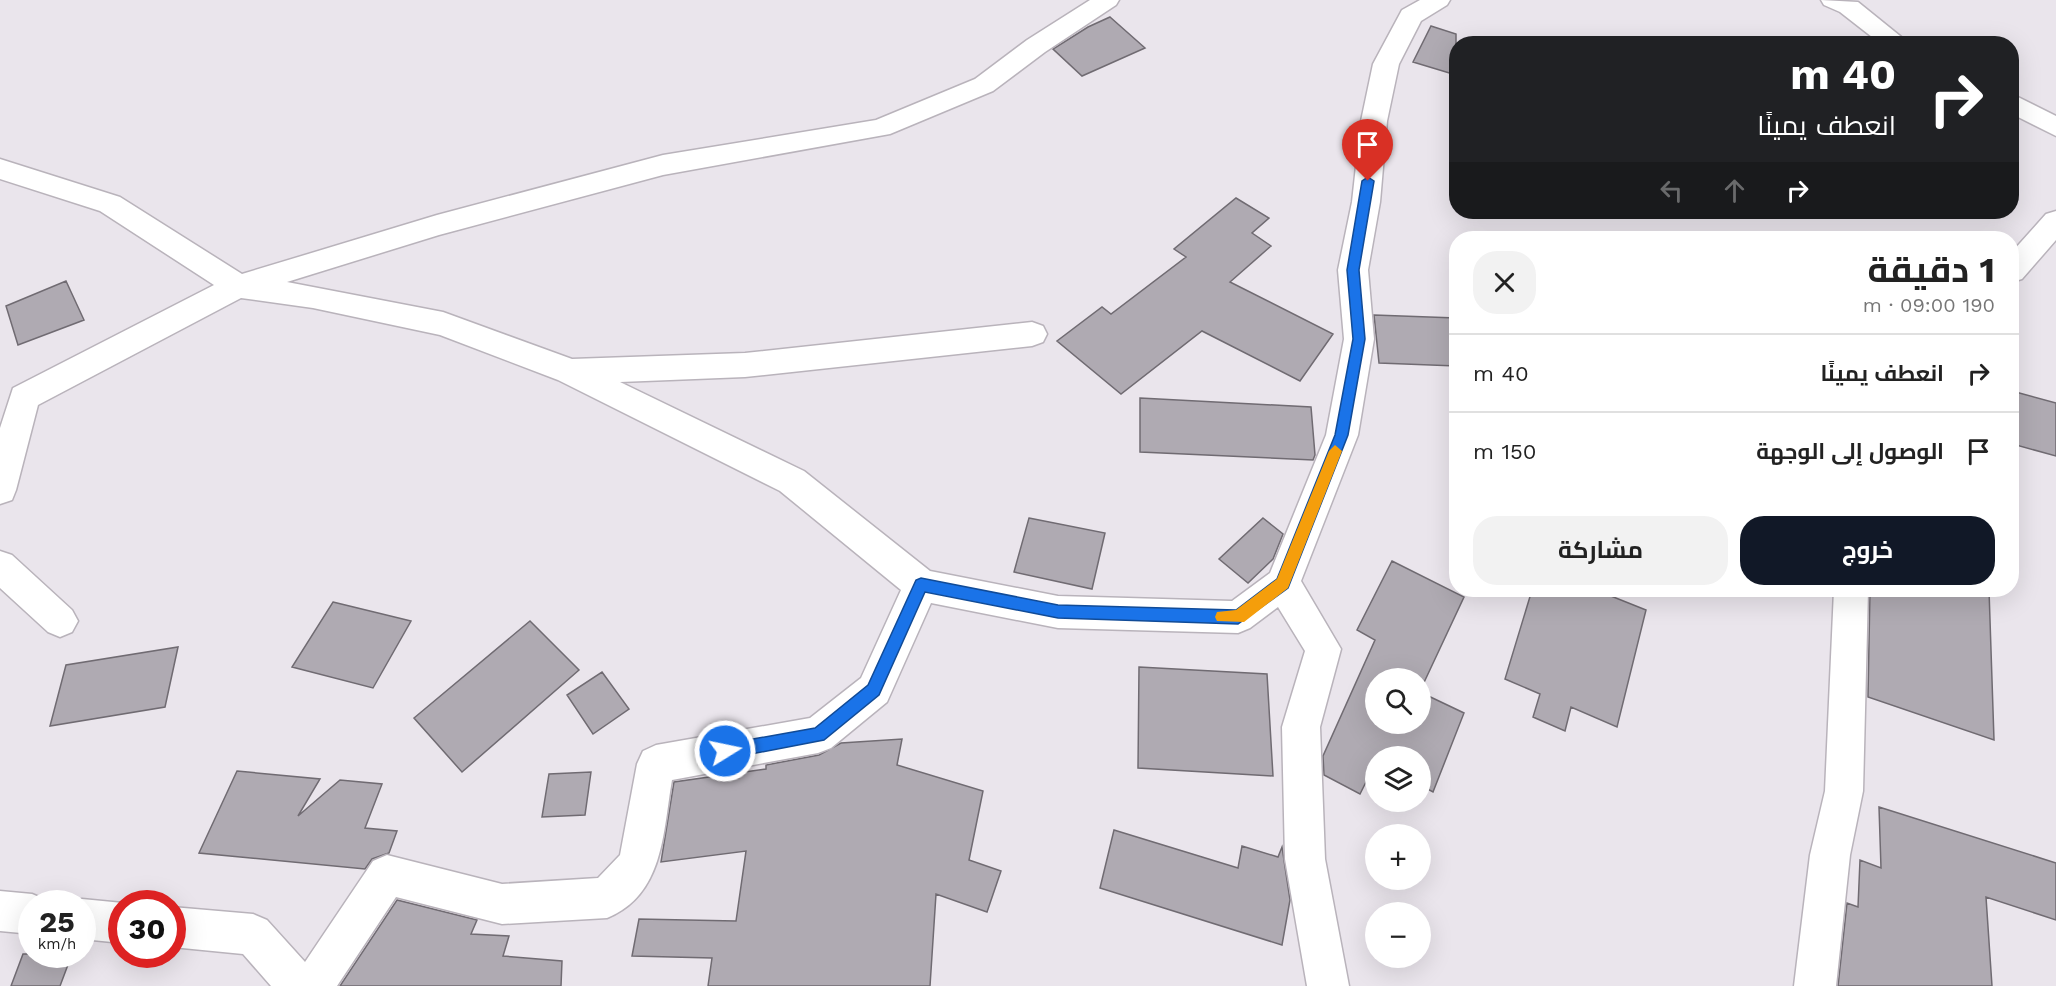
<!DOCTYPE html>
<html lang="ar">
<head>
<meta charset="utf-8">
<style>
	:root { --surface:#fff; --page:#f2f2f2; --text:#222; --muted:#767676; --line:#e0e0e0; --accent:#111827 }
	body { margin:0; font-family:"Work Sans",Cairo,sans-serif; background:var(--page); color:var(--text); direction:rtl; height:100vh; display:flex; flex-direction:column; font-size:22px; white-space:nowrap }
	* { box-sizing:border-box; margin:0 }
	p { font-size:20px; color:var(--muted) }
	.icon { flex:none; width:33px; height:33px; fill:none; stroke:currentColor; stroke-width:2; stroke-linecap:round; stroke-linejoin:round }
	.map { position:relative; flex:1; overflow:hidden; direction:ltr }
	.panel { position:absolute; left:1449px; top:231px; width:570px; height:366px; display:flex; flex-direction:column; background:var(--surface); border-radius:24px; box-shadow:0 6px 24px #0002; direction:rtl }
	.panel>* { flex:none }
	.guide { position:absolute; left:1449px; top:36px; width:570px; height:183px; border-radius:24px; box-shadow:0 6px 24px #0002; direction:rtl; background:#202124; color:#fff; overflow:hidden }
	.tools { position:absolute; left:1365px; top:668px; display:grid; gap:12px }
	.tools a { display:grid; place-items:center; width:66px; height:66px; border-radius:50%; background:var(--surface); box-shadow:0 6px 24px #0002; font-size:30px }
	.speed { position:absolute; left:18px; top:890px; display:flex; gap:12px; font-size:30px; font-weight:700; text-align:center }
	.speed>* { display:grid; place-content:center; width:78px; height:78px; border-radius:50%; background:var(--surface); box-shadow:0 6px 24px #0002; line-height:1 }
	.speed small { font-size:15px; font-weight:400 }
	.speed .limit { border:9px solid #d22; background:#fff; color:#111 }
	.pin { position:absolute; display:grid; place-items:center; width:51px; height:51px; color:#fff; margin:-62px -26px; border-radius:50% 50% 50% 0; rotate:-45deg; box-shadow:0 0 6px #0007 }
	.pin .icon { rotate:45deg }
	.me { position:absolute; width:66px; margin:-33px; rotate:80deg; stroke-linejoin:round; filter:drop-shadow(0 0 4px #0008) }
	.turn { display:flex; align-items:center; gap:21px; height:126px; padding:0 24px; font-size:27px }
	.turn .icon { width:78px; height:78px; stroke-width:2.5 }
	.turn b { display:block; font-size:42px; line-height:51px }
	.lanes { display:flex; align-items:center; height:57px; padding:0 24px; background:#0003; justify-content:center; gap:30px; direction:ltr }
	.lanes .off { opacity:.35 }
	.round { display:grid; place-items:center; flex:none; width:63px; height:63px; border-radius:24px; background:var(--page) }
	.overview { display:flex; align-items:center; justify-content:space-between; height:102px; padding:0 24px }
	h1 { font-size:36px; font-weight:700; line-height:45px }
	.action { display:flex; gap:12px; margin-top:auto; padding:12px 24px }
	.action a { flex:1; height:69px; border-radius:24px; background:var(--accent); color:#fff; font-size:24px; font-weight:700; line-height:69px; text-align:center }
	.action a+a { background:var(--page); color:var(--text) }
	ul { padding:0; list-style:none }
	li { display:flex; align-items:center; gap:18px; height:78px; padding:0 24px; border-top:2px solid var(--line) }
	li div { flex:1 }
	li b { display:block; font-size:22px }
	li em { font-style:normal }
	.map>svg:first-child { display:block }
	.building { fill:#afaab2; stroke:#706b72; stroke-width:1.5 }
	.lines { fill:none; stroke-linecap:round; stroke-linejoin:round }
	.minor-casing { stroke:#b9b3bb; stroke-width:3 }
	.minor { fill:#fff; fill-rule:evenodd }
	.route { fill:#1a73e8; stroke:#114b97; stroke-width:1.5 }
	.slow { fill:#f59e0b }
</style>
</head>
<body>
<div class="map">
<svg width="2056" height="986" viewBox="0 0 2056 986">
	<rect width="100%" height="100%" fill="#eae5ec"/>
	<path class="building" d="M1110 17 1145 48 1082 76 1053 49 1088 27Z
		M1431 26 1456 34V75L1413 62Z
		M1236 198 1269 218 1252 233 1271 246 1230 282 1333 334 1300 381 1202 331 1121 394 1057 341 1102 307 1111 314 1186 257 1174 249Z
		M66 281 84 320 18 345 6 306Z
		M1374 315 1456 318V366L1379 363Z
		M2012 391 2056 403V456L2016 445 2015 429 2012 428Z
		M1140 398 1311 407 1315 455 1313 460 1140 452Z
		M1029 518 1105 533 1092 589 1014 572Z
		M1263 518 1283 534 1273 559 1248 583 1219 559Z
		M1392 561 1464 597 1420 691V678H1376V723H1420V692L1464 713 1433 792 1420 785V756H1376V762L1360 794 1324 775 1323 756 1375 640 1357 630Z
		M1532 590H1596L1646 610 1617 727 1571 707 1565 731 1533 717 1540 694 1505 679Z
		M1870 590H1989L1994 740 1868 697Z
		M333 602 411 621 373 688 292 667Z
		M530 621 579 670 462 772 414 718Z
		M178 647 165 707 50 726 66 665Z
		M1139 667 1267 674 1273 776 1138 768Z
		M602 672 629 709 593 734 567 695Z
		M902 739 897 765 983 791 969 860 1001 871 987 912 936 894 930 986H708L712 958 632 956 639 919 736 921 746 851 661 862 674 782 766 769V765L819 755 841 743Z
		M237 771 320 779 298 816 340 780 382 784 365 828 397 831 389 853 372 859 365 869 199 853Z
		M591 772 585 815 542 817 549 774Z
		M1879 807 2056 863V920L1986 897 1992 986H1838L1847 903 1858 907 1860 860 1881 868Z
		M1114 830 1238 868 1242 846 1278 857 1282 847 1290 900 1282 945 1100 888Z
		M397 900 477 920 471 934 509 936 503 956 562 961 561 986H340Z
		M23 954H72L60 986H11Z"/>
	<g class="lines">
		<defs>
			<path id="minor" d="M1090 0H1119L1116 5 1045 52 993 91 890 134 663 175 439 235 287 282 443 312 572 359 745 353 1032 322 1043 326 1047 334 1043 342 1032 346 745 377 620 382 804 471 930 571 1058 596 1232 601 1270 573 1326 435 1344 339 1338 270 1352 202 1361 121 1373 64 1402 10 1420 0H1450L1447 5 1421 21 1399 64 1387 121 1380 202 1368 270 1374 339 1358 435 1301 581 1341 649 1320 727 1325 859 1349 986H1307L1285 859 1282 727 1305 651 1278 607 1250 628 1238 633 1058 628 931 603 887 702 831 748 818 753 672 780C663 832 664 895 607 918L502 924 396 897 337 986H271L243 954 172 947V907L253 914 267 920 305 962 373 861 387 855 502 884 598 878 620 855 637 764 643 751 656 745 810 718 861 678 901 590 780 491 558 380 440 335 313 308 241 298 38 405 16 490 12 500 0 504V428L13 388 214 285 100 211 0 179V159L120 197 242 274 437 215 663 155 876 120 975 79 1027 40Z
				M1821 0 1858 2 1910 44H1881L1840 12 1824 5Z
				M2012 94 2056 116V136L2012 114Z
				M2056 211V240L2022 279 2012 282V252L2046 214Z
				M0 551 12 555 72 610 78 621 72 632 60 637 48 632 0 588Z
				M1834 590H1868L1863 791 1850 855 1836 986H1794L1810 855 1825 791Z
				M0 891 32 894 46 900 48 903H32V934L0 931Z
				M82 899 123 903 122 943 82 939V903H72Z"/>
		</defs>
		<use href="#minor" class="minor-casing"/>
		<use href="#minor" class="minor"/>
	</g>
	<path class="route" d="M1368 177 1374 181 1359 270 1365 339 1348 435 1288 588 1238 624 1058 618 925 592 879 695 824 740 725 759 720 757 718 751 720 746 725 744 815 728 868 685 916 580 921 578 1058 605 1236 610 1277 579 1335 435 1353 339 1347 270 1362 181Z"/>
	<path class="slow" d="M1335 445 1342 451 1288 588 1244 622 1217 621 1215 617 1217 612 1236 610 1277 579 1329 451Z"/>
</svg>
<div class="tools">
<a><svg class="icon" aria-label="search" viewBox="0 0 24 24"><circle cx="10" cy="10" r="6"/><path d="M15 15l6 6"/></svg></a>
<a><svg class="icon" aria-label="layers" viewBox="0 0 24 24"><path d="M12 4l9 5-9 5-9-5zM3 14l9 5 9-5"/></svg></a>
<a>+</a>
<a>−</a>
</div>
<div class="speed"><div>25<small>km/h</small></div><div class="limit">30</div></div>
<div class="pin" style="left:1368px;top:181px;background:#d93025"><svg class="icon" aria-label="arrive" viewBox="0 0 24 24"><path d="M6 21V4h12l-3 4 3 4H6"/></svg></div>
<svg class="me" style="left:725px;top:751px" viewBox="-20 -20 40 40"><circle r="17" fill="#1a73e8" stroke="#fff" stroke-width="3"/><path d="M0-11L8 9 0 5-8 9z" fill="#fff"/></svg>
<div class="guide">
<div class="turn"><svg class="icon" aria-label="right" viewBox="0 0 24 24"><path d="M7 20v-9h11M14 6l5 5-5 5"/></svg><div><b>40 m</b>انعطف يمينًا</div></div>
<div class="lanes"><svg class="icon off" aria-label="left" viewBox="0 0 24 24"><path d="M17 20v-9H6M10 6l-5 5 5 5"/></svg><svg class="icon off" aria-label="ahead" viewBox="0 0 24 24"><path d="M12 20V5M6 11l6-6 6 6"/></svg><svg class="icon" aria-label="right" viewBox="0 0 24 24"><path d="M7 20v-9h11M14 6l5 5-5 5"/></svg></div>
</div>
<section class="panel">
<div class="overview"><div><h1>1 دقيقة</h1><p>190 m · 09:00</p></div><a class="round"><svg class="icon" aria-label="close" viewBox="0 0 24 24"><path d="M6 6l12 12M18 6L6 18"/></svg></a></div>
<ul>
<li><svg class="icon" aria-label="right" viewBox="0 0 24 24"><path d="M7 20v-9h11M14 6l5 5-5 5"/></svg><div><b>انعطف يمينًا</b></div><em>40 m</em></li>
<li><svg class="icon" aria-label="arrive" viewBox="0 0 24 24"><path d="M6 21V4h12l-3 4 3 4H6"/></svg><div><b>الوصول إلى الوجهة</b></div><em>150 m</em></li>
</ul>
<div class="action"><a>خروج</a><a>مشاركة</a></div>
</section>
</div>
</body>
</html>
